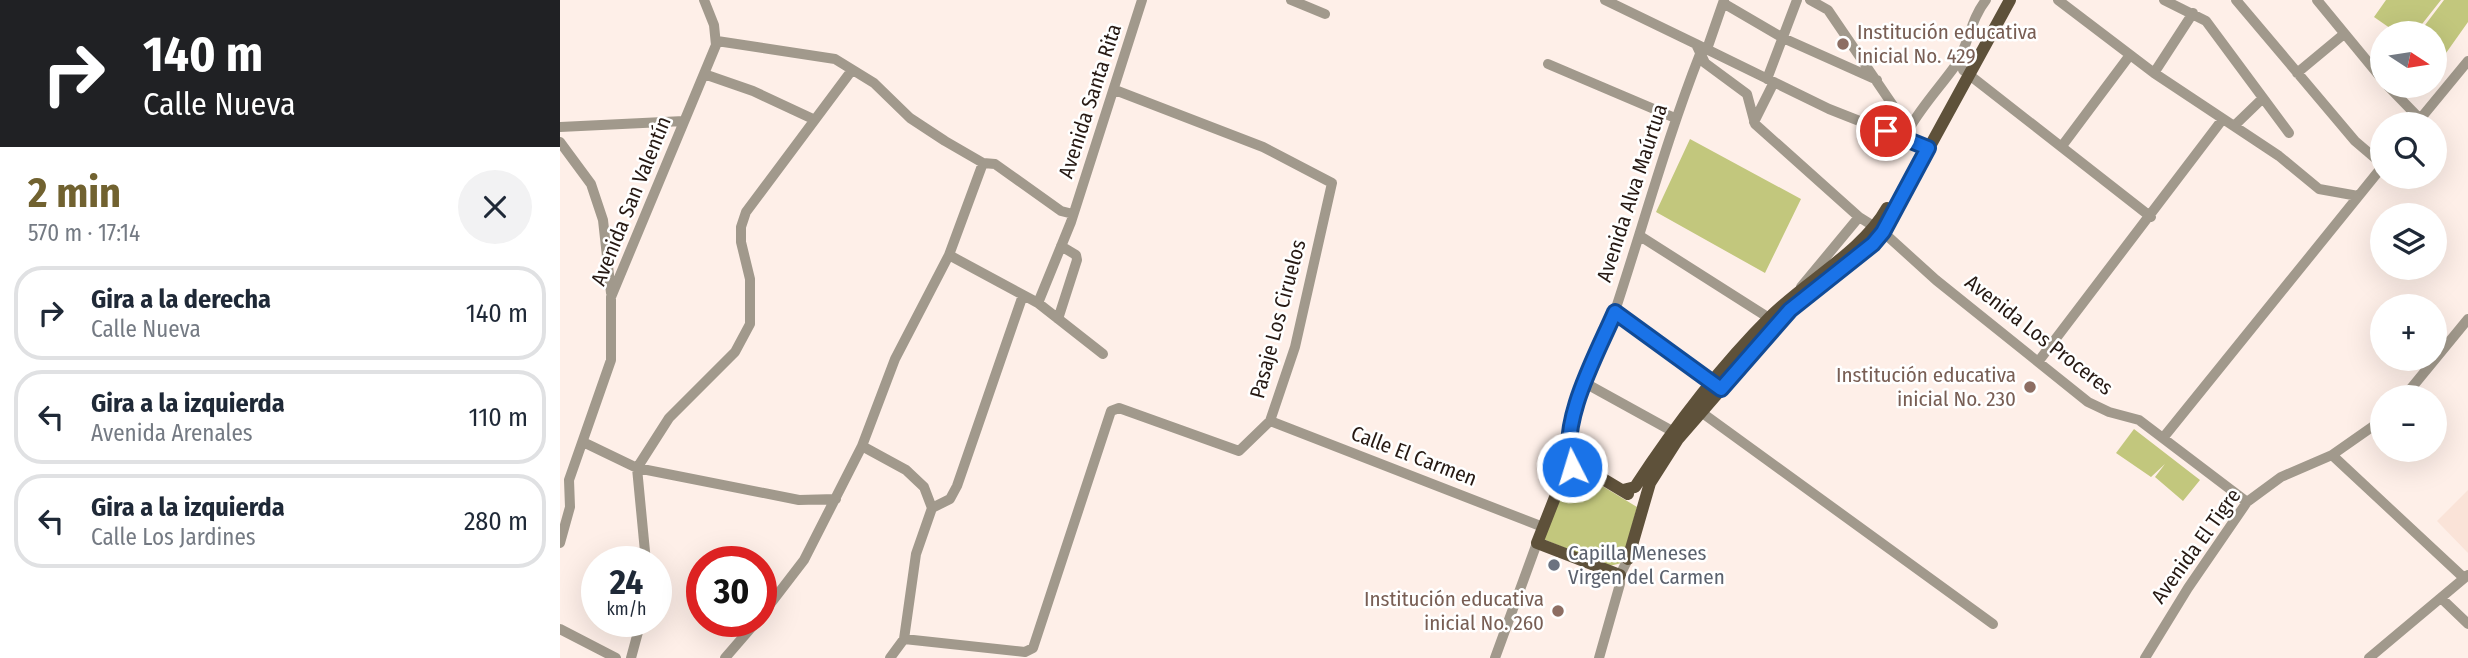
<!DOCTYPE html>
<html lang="es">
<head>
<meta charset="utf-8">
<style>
	:root { --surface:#fff; --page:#f2f2f3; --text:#1f2937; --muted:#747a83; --line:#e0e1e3; --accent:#716230 }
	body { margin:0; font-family:"Fira Sans Condensed",sans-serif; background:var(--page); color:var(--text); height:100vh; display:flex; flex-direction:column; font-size:26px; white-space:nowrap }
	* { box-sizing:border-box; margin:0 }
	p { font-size:23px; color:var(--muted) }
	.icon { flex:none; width:38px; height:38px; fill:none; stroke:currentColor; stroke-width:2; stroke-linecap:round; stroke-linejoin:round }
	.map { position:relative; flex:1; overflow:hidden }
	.details { display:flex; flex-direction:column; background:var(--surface); width:560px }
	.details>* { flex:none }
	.guide { background:#202124; color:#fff; overflow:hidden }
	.needle { width:46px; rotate:102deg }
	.buttons { position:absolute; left:1810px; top:21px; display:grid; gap:14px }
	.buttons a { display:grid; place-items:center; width:77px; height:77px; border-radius:50%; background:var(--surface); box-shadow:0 7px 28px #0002; font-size:35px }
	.speed { position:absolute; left:21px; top:546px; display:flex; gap:14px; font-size:35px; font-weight:700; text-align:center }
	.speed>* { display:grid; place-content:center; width:91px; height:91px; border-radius:50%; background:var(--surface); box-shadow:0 7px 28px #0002; line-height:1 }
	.speed small { font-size:18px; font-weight:400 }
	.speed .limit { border:10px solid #d22; background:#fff; color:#111 }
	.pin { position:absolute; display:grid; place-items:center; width:60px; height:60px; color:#fff; margin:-30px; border:4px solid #fff; border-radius:50%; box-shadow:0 2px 7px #0007 }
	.me { position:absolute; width:77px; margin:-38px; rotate:355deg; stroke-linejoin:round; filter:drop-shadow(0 0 5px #0008) }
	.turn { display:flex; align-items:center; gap:24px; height:147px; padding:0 28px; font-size:32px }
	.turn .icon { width:91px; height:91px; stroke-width:2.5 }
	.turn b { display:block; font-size:49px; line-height:60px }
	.round { display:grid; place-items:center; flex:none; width:74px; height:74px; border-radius:37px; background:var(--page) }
	.summary { display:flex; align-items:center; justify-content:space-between; height:119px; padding:0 28px }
	h1 { font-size:42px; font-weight:700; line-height:52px; color:var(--accent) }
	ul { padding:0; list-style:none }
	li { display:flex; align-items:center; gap:21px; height:94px; margin:0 14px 10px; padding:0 14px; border:4px solid var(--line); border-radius:28px }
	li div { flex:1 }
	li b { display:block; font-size:26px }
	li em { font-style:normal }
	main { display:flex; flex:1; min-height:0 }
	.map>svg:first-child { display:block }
	.education { fill:#fae3d8 }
	.green { fill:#c2c77d }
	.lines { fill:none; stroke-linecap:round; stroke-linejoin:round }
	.minor { stroke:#a1998c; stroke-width:10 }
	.major { stroke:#5e513a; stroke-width:12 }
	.route-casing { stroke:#114b97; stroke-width:18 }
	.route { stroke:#1a73e8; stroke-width:12 }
	.education-dot { fill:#8d6e63; stroke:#fff; stroke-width:2.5 }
	.worship-dot { fill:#6b7280; stroke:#fff; stroke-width:2.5 }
	.labels { text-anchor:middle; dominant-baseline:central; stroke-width:5; stroke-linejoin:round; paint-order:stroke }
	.education-label { font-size:21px; fill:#785e54; stroke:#fff; text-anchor:end }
	.street-label { font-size:21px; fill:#261913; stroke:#fff }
	.worship-label { font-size:21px; fill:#5b616d; stroke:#fff; text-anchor:start }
</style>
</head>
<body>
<main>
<section class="details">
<div class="guide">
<div class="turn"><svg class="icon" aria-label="right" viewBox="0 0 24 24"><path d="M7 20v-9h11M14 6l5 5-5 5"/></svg><div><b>140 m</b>Calle Nueva</div></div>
</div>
<div class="summary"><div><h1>2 min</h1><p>570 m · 17:14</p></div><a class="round"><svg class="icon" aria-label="close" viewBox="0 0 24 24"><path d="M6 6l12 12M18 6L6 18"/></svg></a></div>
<ul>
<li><svg class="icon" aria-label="right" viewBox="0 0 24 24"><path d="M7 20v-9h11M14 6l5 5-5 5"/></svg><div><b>Gira a la derecha</b><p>Calle Nueva</p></div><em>140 m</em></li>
<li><svg class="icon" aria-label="left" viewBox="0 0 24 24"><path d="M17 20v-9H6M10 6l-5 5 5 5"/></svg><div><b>Gira a la izquierda</b><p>Avenida Arenales</p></div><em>110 m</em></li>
<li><svg class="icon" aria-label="left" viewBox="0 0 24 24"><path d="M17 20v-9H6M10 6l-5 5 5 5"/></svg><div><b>Gira a la izquierda</b><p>Calle Los Jardines</p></div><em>280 m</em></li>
</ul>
</section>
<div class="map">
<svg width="1908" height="658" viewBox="0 0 1908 658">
	<rect width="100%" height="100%" fill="#feefe8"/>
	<path class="education" d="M1908 490V553L1877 521Z"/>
	<path class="green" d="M1826 0H1881L1855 33H1837L1814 17Z
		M1884 0H1908V22L1874 70V33H1859Z
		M1130 139 1241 199 1205 273 1096 212Z
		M1574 429 1640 480 1623 501 1595 477 1605 464 1591 477 1556 453Z
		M1019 472 1077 507 1062 563 1049 566 983 539 1008 479Z"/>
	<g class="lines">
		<path class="minor" d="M731 0 765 14
			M1045 0 1136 44 1145 63 1187 94 1195 124 1299 217 1323 232 1376 280 1528 402 1549 412 1579 420 1687 502
			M1250 0 1268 10 1349 129 1345 138
			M1498 0 1594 73 1719 156 1759 189 1798 196
			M1604 0 1646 21 1729 133
			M1676 0 1795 141 1822 164
			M1757 0 1822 79
			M1163 3 1223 38 1317 80
			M157 41 275 59 314 83 350 118 385 141 423 163 435 164 501 211 513 214
			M1136 44 1269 109 1368 148
			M1147 49 1164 0
			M988 64 1115 118
			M1403 70 1591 217
			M1594 73 1633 13
			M1737 73 1784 34
			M144 74 193 91 253 119
			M1207 79 1237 0
			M1828 86 1860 119
			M1194 122 1214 82
			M1856 124 1908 61
			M1674 126 1703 98
			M0 127 124 121
			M1349 129C1362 106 1380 87 1395 66 1409 45 1410 20 1426 0
			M0 142 31 184 43 220 51 293
			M1502 146 1570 55
			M1080 236 1209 318
			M389 255 478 303 543 354
			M1241 287 1299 217
			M478 303 511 222 582 0
			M1055 312 1157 385
			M498 319 517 260 516 255 501 246
			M1478 362 1662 120
			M1025 383 1112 431
			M1844 397 1908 319
			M1141 412 1433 624
			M710 421 983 527
			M1603 438 1822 167
			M23 442 77 468 239 500 276 499
			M302 446 346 470 364 487 372 508 356 554 344 639 330 658
			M1772 455 1904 578
			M1012 467C1009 457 1006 446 1008 436 1018 392 1041 354 1055 311 1083 226 1107 138 1140 54
			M372 508 390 499 397 486 463 295
			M0 543 10 507 9 480 51 360V297L156 45 154 25 144 0
			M86 562 77 468 109 418 175 352 190 324V279L181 242V227L186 212 292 70
			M1882 599 1908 624
			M201 616 244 560 302 446 335 359 389 255 423 163
			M0 629 56 658
			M344 639 465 652 473 648 551 411 559 408 679 451 710 421 735 347 772 183 703 147 555 90
			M71 658 81 621
			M165 658 197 621
			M935 658 977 543
			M1039 658 1060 584V575L1068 559
			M1585 658 1628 588 1687 502 1721 477 1772 455 1822 420
			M1809 658 1908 575"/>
		<path class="major" d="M1063 490 1075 487C1115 426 1158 369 1210 317 1246 281 1303 251 1327 208
			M1068 559 1090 483 1118 439 1230 310 1301 255 1323 232 1450 0
			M1060 575 977 543 1003 477 1011 467H1023L1068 494"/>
	</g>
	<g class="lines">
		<defs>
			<path id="route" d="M1012 467C998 423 1037 354 1055 312L1161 389 1230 310 1313 244 1323 232 1368 148 1326 131"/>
		</defs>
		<use href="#route" class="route-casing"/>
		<use href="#route" class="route"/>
	</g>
	<g class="education-dot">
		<circle cx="1283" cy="44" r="7"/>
		<circle cx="1470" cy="387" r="7"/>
		<circle cx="998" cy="611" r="7"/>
	</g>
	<circle class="worship-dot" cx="994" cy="565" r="7"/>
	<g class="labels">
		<g class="education-label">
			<text x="1297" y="32" text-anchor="start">Institución educativa<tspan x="1297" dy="24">inicial No. 429</tspan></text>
			<text x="1456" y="375">Institución educativa<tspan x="1456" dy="24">inicial No. 230</tspan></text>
			<text x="984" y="599">Institución educativa<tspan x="984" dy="24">inicial No. 260</tspan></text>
		</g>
		<g class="street-label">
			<text transform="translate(530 101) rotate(-72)">Avenida Santa Rita</text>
			<text transform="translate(1072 193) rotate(-72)">Avenida Alva Maúrtua</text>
			<text transform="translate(71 201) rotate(-68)">Avenida San Valentín</text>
			<text transform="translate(718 319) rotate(-75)">Pasaje Los Ciruelos</text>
			<text transform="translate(1479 335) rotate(38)">Avenida Los Proceres</text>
			<text transform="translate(854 456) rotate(21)">Calle El Carmen</text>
			<text transform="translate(1636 546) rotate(-54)">Avenida El Tigre</text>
		</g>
		<g class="worship-label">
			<text x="1008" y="553">Capilla Meneses<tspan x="1008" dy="24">Virgen del Carmen</tspan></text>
		</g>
	</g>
</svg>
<div class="buttons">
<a><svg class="needle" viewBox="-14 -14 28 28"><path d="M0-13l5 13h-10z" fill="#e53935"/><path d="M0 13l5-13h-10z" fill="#747a83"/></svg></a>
<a><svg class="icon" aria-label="search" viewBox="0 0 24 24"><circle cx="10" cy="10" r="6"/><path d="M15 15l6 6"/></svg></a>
<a><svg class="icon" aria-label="layers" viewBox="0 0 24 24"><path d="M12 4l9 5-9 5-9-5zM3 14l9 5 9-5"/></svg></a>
<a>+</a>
<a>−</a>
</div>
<div class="speed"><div>24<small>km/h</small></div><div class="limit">30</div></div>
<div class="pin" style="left:1326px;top:131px;background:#d93025"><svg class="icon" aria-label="arrive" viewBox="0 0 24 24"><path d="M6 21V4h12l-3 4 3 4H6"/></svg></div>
<svg class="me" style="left:1012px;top:467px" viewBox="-20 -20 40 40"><circle r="17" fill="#1a73e8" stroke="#fff" stroke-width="3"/><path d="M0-11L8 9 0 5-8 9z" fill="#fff"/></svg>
</div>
</main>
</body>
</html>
